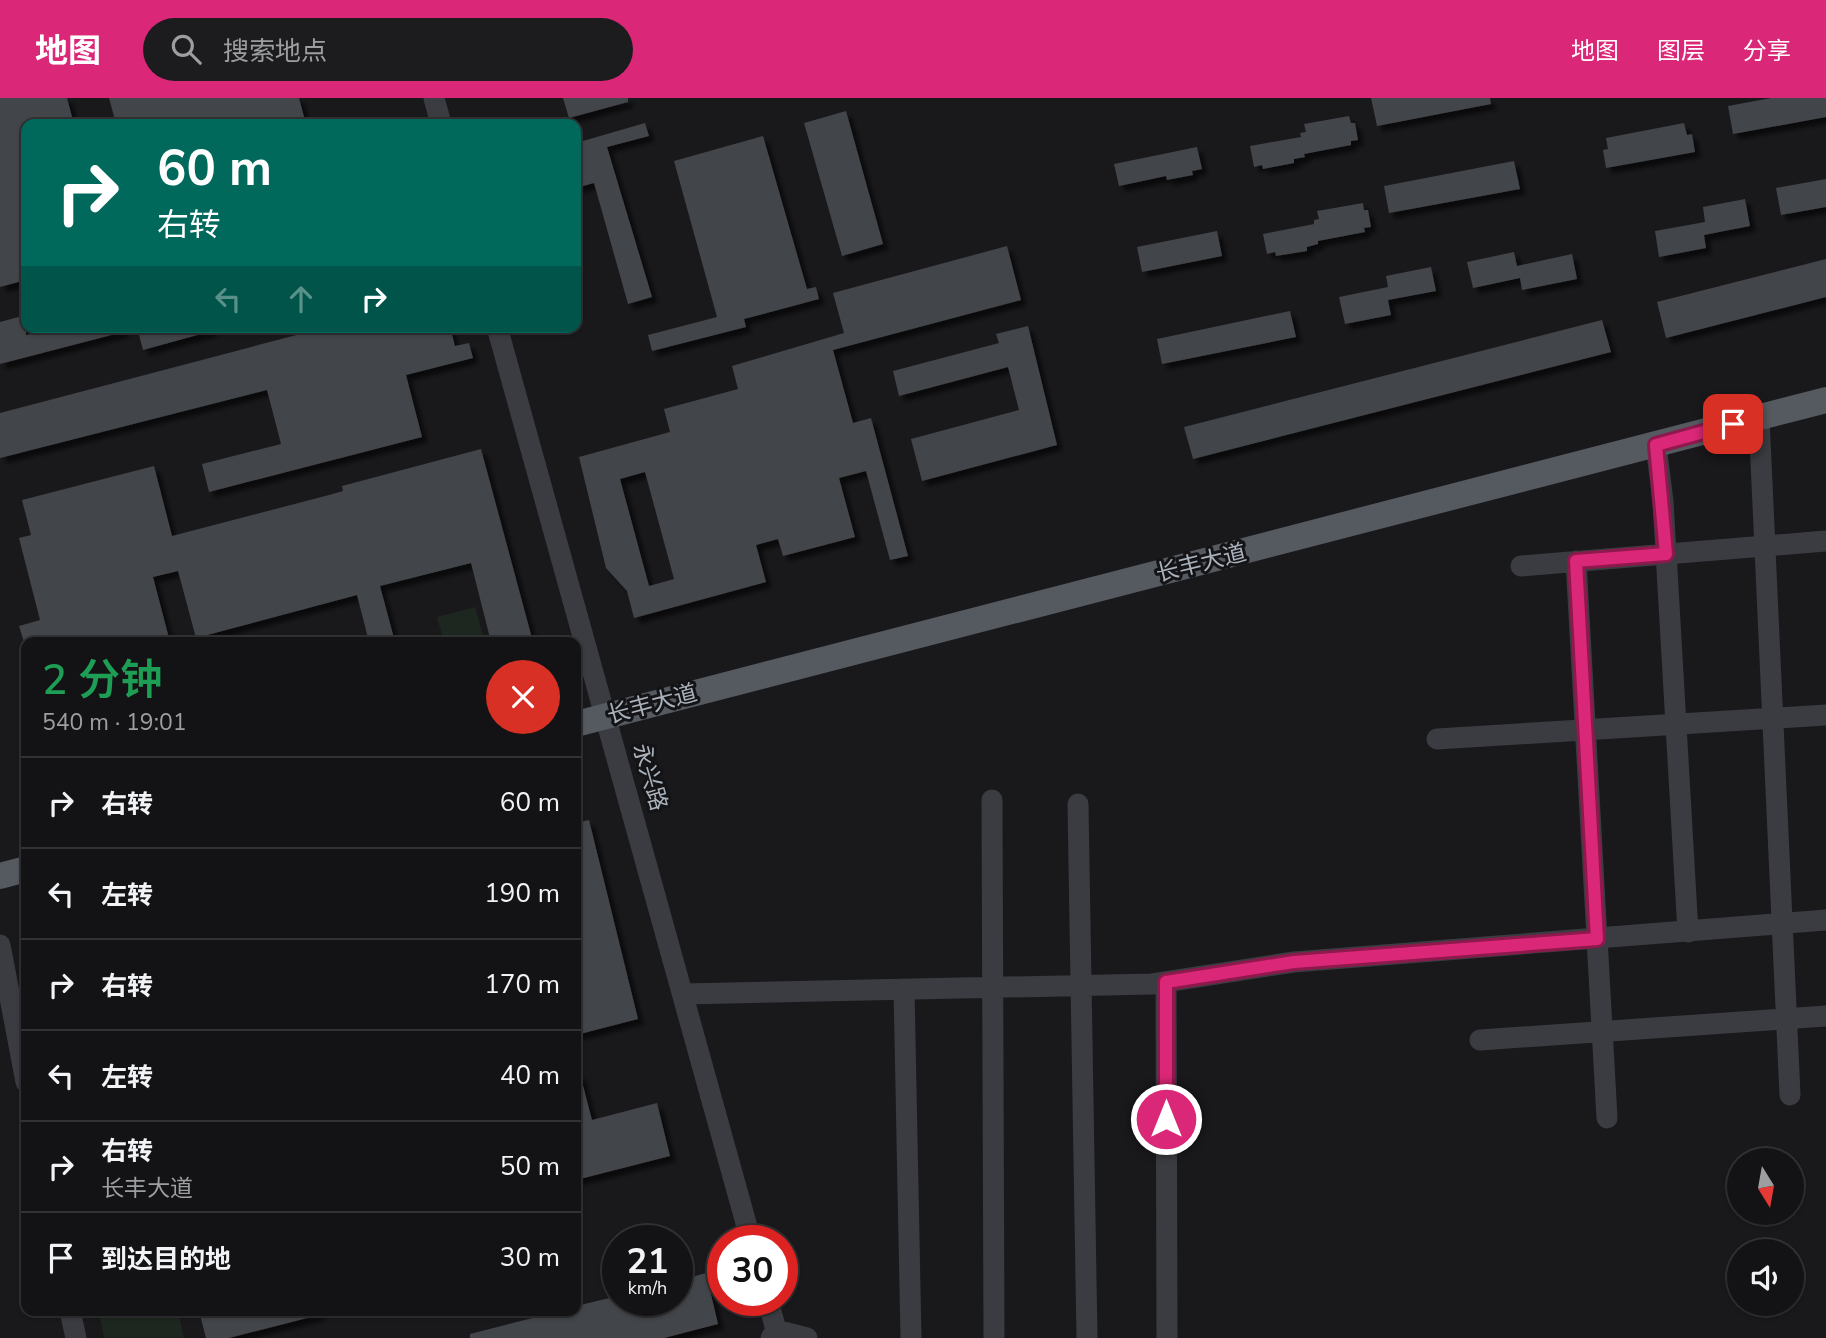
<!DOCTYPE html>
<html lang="zh">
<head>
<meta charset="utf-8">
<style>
	:root { --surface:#131315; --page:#1c1c1e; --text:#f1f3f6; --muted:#9d9ea0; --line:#323234; --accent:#db2777 }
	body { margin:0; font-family:"Nunito Sans","Noto Sans SC",sans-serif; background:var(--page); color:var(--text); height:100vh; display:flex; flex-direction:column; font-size:26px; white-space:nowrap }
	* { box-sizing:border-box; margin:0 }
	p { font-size:23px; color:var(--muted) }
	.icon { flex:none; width:38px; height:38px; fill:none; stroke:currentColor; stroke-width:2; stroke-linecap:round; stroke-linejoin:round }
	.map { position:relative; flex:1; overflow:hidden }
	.side { position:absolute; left:21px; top:539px; width:560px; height:679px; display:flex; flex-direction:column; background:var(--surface); border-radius:14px; box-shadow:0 2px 5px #0004,0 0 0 2px var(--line) }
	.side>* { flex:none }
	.banner { position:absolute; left:21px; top:21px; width:560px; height:214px; border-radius:14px; box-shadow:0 2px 5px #0004,0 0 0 2px var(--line); background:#00695c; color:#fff; overflow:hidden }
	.needle { width:46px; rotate:169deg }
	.controls { position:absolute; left:1727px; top:1050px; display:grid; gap:14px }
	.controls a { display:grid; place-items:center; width:77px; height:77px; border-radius:50%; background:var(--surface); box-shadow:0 2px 5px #0004,0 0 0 2px var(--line); font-size:35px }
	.speed { position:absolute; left:602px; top:1127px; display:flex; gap:14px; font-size:35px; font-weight:700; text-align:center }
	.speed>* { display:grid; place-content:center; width:91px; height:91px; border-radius:50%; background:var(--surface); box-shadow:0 2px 5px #0004,0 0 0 2px var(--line); line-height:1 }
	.speed small { font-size:18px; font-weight:400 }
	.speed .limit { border:10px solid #d22; background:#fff; color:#111 }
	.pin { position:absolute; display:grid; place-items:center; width:60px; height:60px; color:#fff; margin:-30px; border-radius:14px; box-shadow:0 4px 10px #0006 }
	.me { position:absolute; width:77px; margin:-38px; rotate:0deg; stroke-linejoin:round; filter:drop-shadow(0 0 5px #0008) }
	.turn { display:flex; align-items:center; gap:24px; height:147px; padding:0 21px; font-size:32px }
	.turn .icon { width:91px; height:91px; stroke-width:2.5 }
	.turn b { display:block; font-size:49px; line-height:60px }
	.lanes { display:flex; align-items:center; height:66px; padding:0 21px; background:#0003; justify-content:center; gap:35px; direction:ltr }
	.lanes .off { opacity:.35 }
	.round { display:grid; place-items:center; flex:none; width:74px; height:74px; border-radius:37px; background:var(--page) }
	.head { display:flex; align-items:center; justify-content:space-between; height:119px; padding:0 21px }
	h1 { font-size:42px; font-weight:600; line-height:52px; color:#1e9e55 }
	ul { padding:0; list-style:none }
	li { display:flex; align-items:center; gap:21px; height:91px; padding:0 21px; border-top:2px solid var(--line) }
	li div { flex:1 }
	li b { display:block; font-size:26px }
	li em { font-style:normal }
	header { display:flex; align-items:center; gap:42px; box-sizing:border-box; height:98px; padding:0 35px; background:var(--accent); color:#fff }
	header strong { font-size:33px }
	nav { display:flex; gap:38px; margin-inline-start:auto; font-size:24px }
	.search { width:490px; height:63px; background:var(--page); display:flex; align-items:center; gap:18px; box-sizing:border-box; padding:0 24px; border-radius:38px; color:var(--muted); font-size:26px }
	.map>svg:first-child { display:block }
	.green { fill:#1e271f }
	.building { fill:#434449; fill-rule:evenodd; filter:url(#shadow) }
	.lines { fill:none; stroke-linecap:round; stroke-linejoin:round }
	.minor { stroke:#3a3c41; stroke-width:21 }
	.major { stroke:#555960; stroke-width:26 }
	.route-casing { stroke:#8e194d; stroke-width:18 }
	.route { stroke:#db2777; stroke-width:12 }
	.labels { text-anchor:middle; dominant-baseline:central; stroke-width:6; stroke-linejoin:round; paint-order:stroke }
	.street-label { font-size:23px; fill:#aab2bc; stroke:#141417 }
</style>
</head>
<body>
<header>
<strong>地图</strong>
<div class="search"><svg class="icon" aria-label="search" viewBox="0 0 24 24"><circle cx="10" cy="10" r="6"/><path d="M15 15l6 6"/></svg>搜索地点</div>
<nav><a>地图</a><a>图层</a><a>分享</a></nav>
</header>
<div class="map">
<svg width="1826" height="1240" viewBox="0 0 1826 1240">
	<defs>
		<filter id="shadow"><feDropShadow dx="5.5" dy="5.5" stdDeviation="2" flood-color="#0009"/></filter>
	</defs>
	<rect width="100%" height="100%" fill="#19191c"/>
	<path class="green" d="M475 509 485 544H444L437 519Z
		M99 1213H178L184 1240H104Z"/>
	<path class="building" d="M0 0H67L74 26H26V182L0 189Z
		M109 0H299L306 26H116Z
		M563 0H628V4L569 20Z
		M1371 0H1490L1491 6 1377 28Z
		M1771 0H1826V19L1733 36 1728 8Z
		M846 13 883 146 842 158 804 25Z
		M1349 18 1351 25H1355L1358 42 1351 43V47L1304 56 1305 59 1294 61V65L1263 71 1262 67 1254 69 1250 48 1301 39 1300 35 1306 34 1304 26Z
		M645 25 649 38 607 49 652 199 628 206 594 85 576 90V45Z
		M1684 25 1687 37 1692 36 1695 54 1606 70 1603 52 1608 51 1606 40Z
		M763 38 807 191 816 189 819 201 744 221 746 229 652 253 648 237 717 219 674 63Z
		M1197 49 1202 71 1192 73 1193 77 1167 82 1166 78 1119 88 1114 66Z
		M1514 63 1520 91 1389 115 1384 88Z
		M1826 81V109L1781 117 1776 90Z
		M1745 101 1750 128 1704 137 1706 150 1659 159 1655 133 1705 124 1703 109Z
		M1363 105 1364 112H1368L1371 129 1364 130 1365 134 1318 143V146L1307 149V153L1276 158 1275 154 1267 156 1263 136 1314 126V122L1319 121 1317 113Z
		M1217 133 1222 158 1142 174 1137 149Z
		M1007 148 1021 202 833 252 853 325 871 320 908 458 890 462 866 373 839 380 855 439 783 458 778 441 756 447 766 484 634 520 627 493 606 470 579 359 670 334 664 311 738 291 732 268 844 235 833 195ZM645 374 674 481 649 488 620 381Z
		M1514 154 1517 168 1572 156 1577 181 1522 192 1520 180 1473 190 1467 164Z
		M1826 161V199L1666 240 1657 204Z
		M1431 169 1436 193 1388 202 1391 217 1345 226 1339 199 1388 189 1386 178Z
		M1290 213 1296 239 1162 266 1157 241Z
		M26 217V237L74 229H123V234L0 266V224Z
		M1602 222 1611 254 1193 361 1184 329Z
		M1028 228 1057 347 922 383 911 341 1019 312 1008 269 899 298 893 273 999 245 996 236Z
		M137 229H212V233L143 252Z
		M327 229H450L455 248 469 245 473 260 406 277 422 339 209 394 202 366 281 346 267 292 0 360V315Z
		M481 351 533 544H491L471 465 380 488 395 544H369L357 497 196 540 178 473 153 479 170 544H24L19 528 40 522 19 440 31 437 22 402 154 368 172 438 329 397 343 393 342 388Z
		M589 722 638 921 576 937V725Z
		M576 976H580L592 1022 657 1005 670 1058 576 1082Z
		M706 1175 718 1226 664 1240H470V1236L560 1213H576V1208L618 1198V1202H677V1183Z
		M199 1213H319V1217L229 1240H206Z"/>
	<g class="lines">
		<path class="minor" d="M434 0 441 26
			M497 229 751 1143
			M1759 320 1790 997
			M1656 347 1663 403 1688 834
			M1576 463 1607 1020
			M1521 468 1826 443
			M1437 641 1826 617
			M992 702 994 1240
			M1078 706 1087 1240
			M0 847 26 984
			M1166 884 1167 1240
			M904 891 911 1240
			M683 896 1152 886 1294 864 1826 822
			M1480 942 1826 918
			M768 1202 776 1232 771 1240
			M70 1213 76 1240
			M776 1232 807 1240"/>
		<path class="major" d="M576 626 1826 302
			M0 778 26 771"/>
	</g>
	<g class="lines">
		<defs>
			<path id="route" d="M1166 1021V884L1294 864 1597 841 1576 463 1666 456 1656 347 1733 326"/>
		</defs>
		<use href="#route" class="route-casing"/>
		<use href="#route" class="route"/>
	</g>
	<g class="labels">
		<g class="street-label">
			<text transform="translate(1201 465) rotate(-14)">长丰大道</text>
			<text transform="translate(652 606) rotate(-15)">长丰大道</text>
			<text transform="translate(650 679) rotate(74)">永兴路</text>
		</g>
	</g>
</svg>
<div class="controls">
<a><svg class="needle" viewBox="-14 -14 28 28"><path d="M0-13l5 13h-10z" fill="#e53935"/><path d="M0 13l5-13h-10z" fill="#9d9ea0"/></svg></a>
<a><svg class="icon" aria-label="sound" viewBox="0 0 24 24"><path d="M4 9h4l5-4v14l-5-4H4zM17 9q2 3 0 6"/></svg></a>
</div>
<div class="speed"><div>21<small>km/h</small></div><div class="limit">30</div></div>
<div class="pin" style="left:1733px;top:326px;background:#d93025"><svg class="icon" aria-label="arrive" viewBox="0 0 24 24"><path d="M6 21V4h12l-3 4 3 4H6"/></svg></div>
<svg class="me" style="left:1166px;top:1021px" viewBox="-20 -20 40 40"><circle r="17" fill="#db2777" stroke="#fff" stroke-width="3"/><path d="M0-11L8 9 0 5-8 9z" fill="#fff"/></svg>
<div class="banner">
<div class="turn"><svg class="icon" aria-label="right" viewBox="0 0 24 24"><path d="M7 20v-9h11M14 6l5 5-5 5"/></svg><div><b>60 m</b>右转</div></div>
<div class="lanes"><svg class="icon off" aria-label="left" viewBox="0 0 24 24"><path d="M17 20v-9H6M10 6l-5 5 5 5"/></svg><svg class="icon off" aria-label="ahead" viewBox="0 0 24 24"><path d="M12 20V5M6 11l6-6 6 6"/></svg><svg class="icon" aria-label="right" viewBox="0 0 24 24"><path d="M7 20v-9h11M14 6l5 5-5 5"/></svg></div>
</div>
<section class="side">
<div class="head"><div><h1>2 分钟</h1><p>540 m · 19:01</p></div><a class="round" style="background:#d93025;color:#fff"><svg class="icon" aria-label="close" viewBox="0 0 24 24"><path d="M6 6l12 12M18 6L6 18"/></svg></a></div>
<ul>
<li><svg class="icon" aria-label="right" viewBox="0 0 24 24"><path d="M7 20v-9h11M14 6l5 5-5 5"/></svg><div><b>右转</b></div><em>60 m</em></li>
<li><svg class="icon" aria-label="left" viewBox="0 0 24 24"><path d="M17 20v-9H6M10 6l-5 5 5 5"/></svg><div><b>左转</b></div><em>190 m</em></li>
<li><svg class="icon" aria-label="right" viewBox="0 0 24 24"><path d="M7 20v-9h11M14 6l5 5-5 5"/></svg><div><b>右转</b></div><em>170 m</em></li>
<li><svg class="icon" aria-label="left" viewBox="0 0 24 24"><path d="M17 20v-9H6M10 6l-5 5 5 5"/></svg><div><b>左转</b></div><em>40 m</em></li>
<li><svg class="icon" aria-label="right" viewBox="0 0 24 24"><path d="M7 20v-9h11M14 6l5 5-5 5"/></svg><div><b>右转</b><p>长丰大道</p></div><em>50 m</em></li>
<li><svg class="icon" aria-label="arrive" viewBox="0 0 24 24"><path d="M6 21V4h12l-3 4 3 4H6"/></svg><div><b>到达目的地</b></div><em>30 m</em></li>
</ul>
</section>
</div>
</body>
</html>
